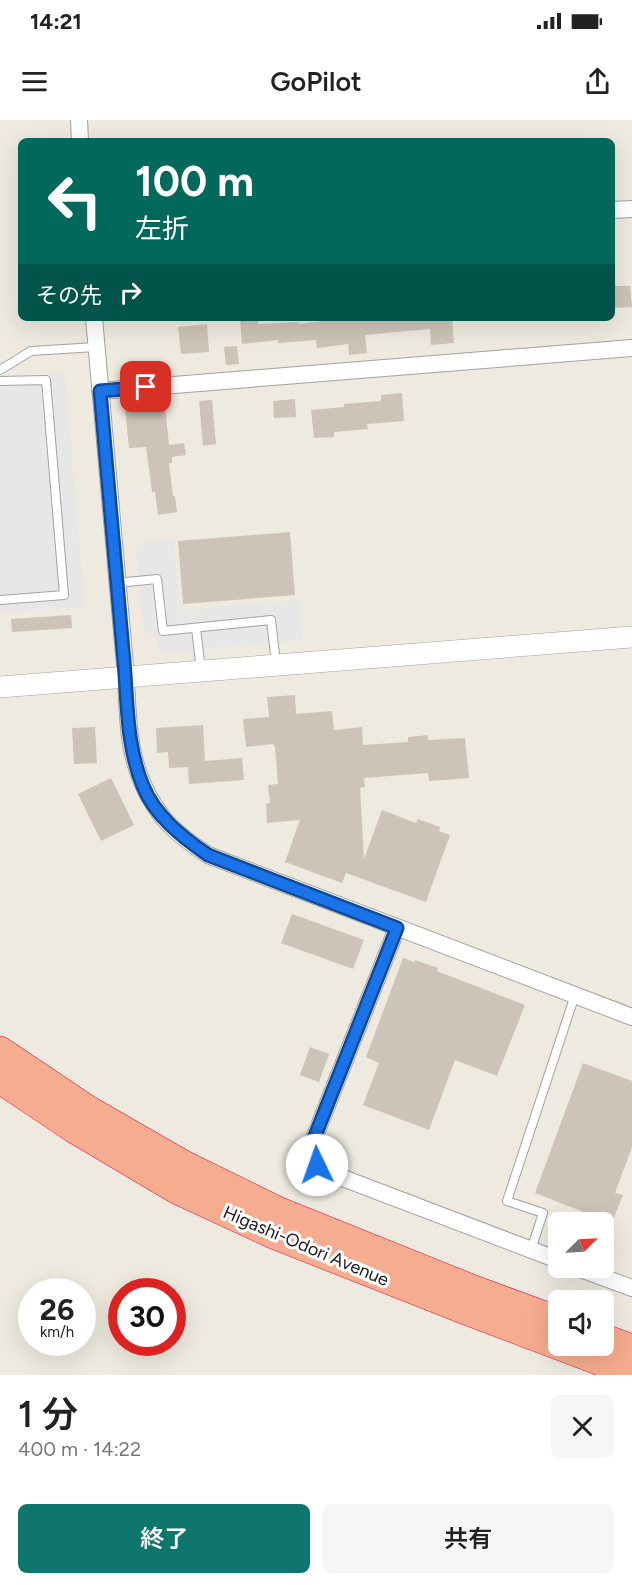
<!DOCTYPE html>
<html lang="ja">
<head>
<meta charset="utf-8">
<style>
	:root { --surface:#fff; --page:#f6f6f6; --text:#222; --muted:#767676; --accent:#0f766e }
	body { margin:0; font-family:Figtree,"Noto Sans JP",sans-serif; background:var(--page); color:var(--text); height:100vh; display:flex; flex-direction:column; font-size:22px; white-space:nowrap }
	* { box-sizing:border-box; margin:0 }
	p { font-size:20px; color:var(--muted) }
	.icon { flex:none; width:33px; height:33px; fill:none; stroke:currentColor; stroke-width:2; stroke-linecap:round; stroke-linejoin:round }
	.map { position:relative; height:1255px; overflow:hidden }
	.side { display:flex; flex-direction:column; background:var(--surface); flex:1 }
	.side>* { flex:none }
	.top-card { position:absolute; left:18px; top:18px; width:597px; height:183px; border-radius:9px; box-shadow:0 6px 24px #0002; background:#00695c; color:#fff; overflow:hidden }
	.needle { width:39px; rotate:66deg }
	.tools { position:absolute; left:548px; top:1092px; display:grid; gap:12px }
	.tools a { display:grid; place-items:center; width:66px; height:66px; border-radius:9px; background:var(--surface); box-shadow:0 6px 24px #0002; font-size:30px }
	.speed { position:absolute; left:18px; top:1158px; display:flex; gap:12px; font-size:30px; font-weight:700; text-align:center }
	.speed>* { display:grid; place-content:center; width:78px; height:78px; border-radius:50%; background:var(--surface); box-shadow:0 6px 24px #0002; line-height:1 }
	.speed small { font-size:15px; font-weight:400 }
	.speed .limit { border:9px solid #d22; background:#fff; color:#111 }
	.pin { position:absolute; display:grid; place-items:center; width:51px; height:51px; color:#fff; margin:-26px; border-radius:12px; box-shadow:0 3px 9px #0006 }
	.me { position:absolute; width:66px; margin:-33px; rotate:357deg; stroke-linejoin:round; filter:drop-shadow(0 0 4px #0008) }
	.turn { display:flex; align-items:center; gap:21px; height:126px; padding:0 18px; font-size:27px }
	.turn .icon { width:78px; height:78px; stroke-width:2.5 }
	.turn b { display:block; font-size:42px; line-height:51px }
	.then { display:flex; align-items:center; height:57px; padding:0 18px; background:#0003; gap:12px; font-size:22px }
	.round { display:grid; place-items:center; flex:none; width:63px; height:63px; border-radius:9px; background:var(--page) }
	.head { display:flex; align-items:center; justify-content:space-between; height:102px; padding:0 18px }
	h1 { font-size:36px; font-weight:600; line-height:45px }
	.button { display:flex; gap:12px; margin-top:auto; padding:12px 18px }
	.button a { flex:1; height:69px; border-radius:9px; background:var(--accent); color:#fff; font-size:24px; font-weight:600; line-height:69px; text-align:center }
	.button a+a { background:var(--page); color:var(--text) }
	.status { display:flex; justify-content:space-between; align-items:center; height:42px; padding:0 30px; background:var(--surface); direction:ltr }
	.status svg { height:16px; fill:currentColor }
	header { display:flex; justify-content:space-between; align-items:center; height:78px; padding:0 18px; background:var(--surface); font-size:27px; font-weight:600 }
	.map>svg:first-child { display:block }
	.parking { fill:#e7e7e7 }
	.building { fill:#cec3b8 }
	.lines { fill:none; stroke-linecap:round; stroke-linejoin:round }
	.service-casing { stroke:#a2a2a2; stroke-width:10 }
	.minor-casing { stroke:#a2a2a2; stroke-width:18 }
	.tertiary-casing { stroke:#a2a2a2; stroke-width:22 }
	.trunk-casing { stroke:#e31448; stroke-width:28 }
	.service { stroke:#fff; stroke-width:8 }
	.minor { stroke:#fff; stroke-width:16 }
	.tertiary { stroke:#fff; stroke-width:21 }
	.trunk { stroke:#f6ac8e; stroke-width:27 }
	.route-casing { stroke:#114b97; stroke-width:15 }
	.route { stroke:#1a73e8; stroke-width:10 }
	.labels { text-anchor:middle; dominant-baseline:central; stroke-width:6; stroke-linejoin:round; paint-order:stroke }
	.street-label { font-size:18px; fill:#1b1b1b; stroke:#fff }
</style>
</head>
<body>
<div class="status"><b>14:21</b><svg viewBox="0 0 49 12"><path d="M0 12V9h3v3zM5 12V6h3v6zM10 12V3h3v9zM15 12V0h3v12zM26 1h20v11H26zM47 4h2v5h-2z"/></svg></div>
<header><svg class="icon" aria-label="menu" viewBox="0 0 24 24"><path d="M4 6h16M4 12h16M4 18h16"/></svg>GoPilot<svg class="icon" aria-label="share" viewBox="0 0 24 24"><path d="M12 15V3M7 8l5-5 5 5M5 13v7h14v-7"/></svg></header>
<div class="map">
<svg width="632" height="1255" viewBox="0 0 632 1255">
	<rect width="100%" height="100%" fill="#eeeadf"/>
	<path class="parking" d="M65 251 85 487 0 491V267L53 264 51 253Z
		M174 420 180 490 299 480 303 520 158 533 157 517 144 518 136 423Z"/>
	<path class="building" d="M612 166H630L632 187 612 188Z
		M258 198V204L298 202V204L346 198H452L454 223 431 225 430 209 365 215 367 233 349 235 348 224 317 228 316 220 278 223V220L242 224 240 199Z
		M207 204 209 232 181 234 178 207Z
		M237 226 239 244 226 245 224 227Z
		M402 273 404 301 367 304 368 309 334 312V317L314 318 311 290 344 287V284L381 281V275Z
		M295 279 296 297 274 298 273 281Z
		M212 280 216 324 203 326 199 281Z
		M165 285 169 325 184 323 186 335 172 337V343H169L173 376H175L177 392 158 395 155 372H152L146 327 129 328 125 289Z
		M290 412 295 475 183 484 178 421Z
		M71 495 72 508 12 512 11 499Z
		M295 575 296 594 332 591 334 610 362 607 363 625 408 622V617L428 615V620L465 618 469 658 429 661 428 653 364 658 365 667 360 668 364 739 382 690 416 703 418 699 440 707 439 711 450 715 426 782 346 753 342 763 285 742 300 700 267 703 266 684 270 683 268 665 278 664 275 627 273 624 246 627 243 599 269 597 267 577Z
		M203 605 205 641 242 638 244 660 189 664 188 647 169 648 168 632 157 633 156 608Z
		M95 607 97 643 74 644 72 608Z
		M111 658 134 705 101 721 78 674Z
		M292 794 364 820 353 849 281 823Z
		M403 838 414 842 415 840 438 848 437 851 525 885 497 956 455 940 429 1010 363 985 379 943 366 937Z
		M310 927 329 934 319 962 300 955Z
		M583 943 632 961V1027L615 1073 623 1075 612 1102H582L586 1093 535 1073Z"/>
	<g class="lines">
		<defs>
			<path id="service" d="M0 250 31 231 96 227
				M0 261 46 260 64 475 0 480
				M117 463 157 459 163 511 271 500 276 543
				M196 508 201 551
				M531 1130 543 1093 507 1081 575 875"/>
			<path id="minor" d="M79 0 80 21
				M612 90 632 89
				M94 198 126 557C128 605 128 644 154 685 158 690 161 696 165 700 177 714 193 725 208 735L632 897
				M100 271 632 228
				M397 808 313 1021C311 1038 313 1042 327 1052L558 1140
				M578 1148 632 1168"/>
			<path id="tertiary" d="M0 567 632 517"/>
			<path id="trunk" d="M0 930 88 989 182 1043 280 1091 474 1169 558 1200
				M0 960 73 1009 176 1070 273 1115 463 1190 632 1254
				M603 1217 632 1228"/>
		</defs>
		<use href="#service" class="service-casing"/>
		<use href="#minor" class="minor-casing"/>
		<use href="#tertiary" class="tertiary-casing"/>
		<use href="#trunk" class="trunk-casing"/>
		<use href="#service" class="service"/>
		<use href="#minor" class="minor"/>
		<use href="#tertiary" class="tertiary"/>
		<use href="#trunk" class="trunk"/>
	</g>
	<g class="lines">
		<defs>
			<path id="route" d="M146 267 100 271C108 358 115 444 123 531 128 577 125 623 143 666 155 696 182 717 208 735L397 808 313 1021 312 1034 317 1045"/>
		</defs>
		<use href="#route" class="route-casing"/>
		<use href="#route" class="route"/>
	</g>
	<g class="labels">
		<g class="street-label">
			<text transform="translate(306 1126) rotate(23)">Higashi-Odori Avenue</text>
		</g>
	</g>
</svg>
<div class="tools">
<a><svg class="needle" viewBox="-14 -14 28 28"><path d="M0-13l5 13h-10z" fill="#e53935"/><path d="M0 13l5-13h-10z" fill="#767676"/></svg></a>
<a><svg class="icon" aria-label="sound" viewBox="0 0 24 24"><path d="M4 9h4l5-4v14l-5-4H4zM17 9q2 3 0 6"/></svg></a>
</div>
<div class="speed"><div>26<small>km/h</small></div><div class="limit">30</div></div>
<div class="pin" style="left:146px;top:267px;background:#d93025"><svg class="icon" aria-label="arrive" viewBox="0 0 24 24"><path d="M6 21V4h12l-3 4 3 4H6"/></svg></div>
<svg class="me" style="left:317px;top:1045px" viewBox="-20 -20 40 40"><circle r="19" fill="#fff"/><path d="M0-13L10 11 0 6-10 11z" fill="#1a73e8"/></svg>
<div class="top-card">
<div class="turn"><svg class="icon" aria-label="left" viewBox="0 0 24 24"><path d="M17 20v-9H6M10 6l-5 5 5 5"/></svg><div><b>100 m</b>左折</div></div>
<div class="then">その先<svg class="icon" aria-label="right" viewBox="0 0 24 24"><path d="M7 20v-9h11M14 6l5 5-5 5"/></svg></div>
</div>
</div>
<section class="side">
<div class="head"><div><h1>1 分</h1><p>400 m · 14:22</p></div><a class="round"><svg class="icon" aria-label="close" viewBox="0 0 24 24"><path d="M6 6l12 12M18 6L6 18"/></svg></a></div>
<div class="button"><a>終了</a><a>共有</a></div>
</section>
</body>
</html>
